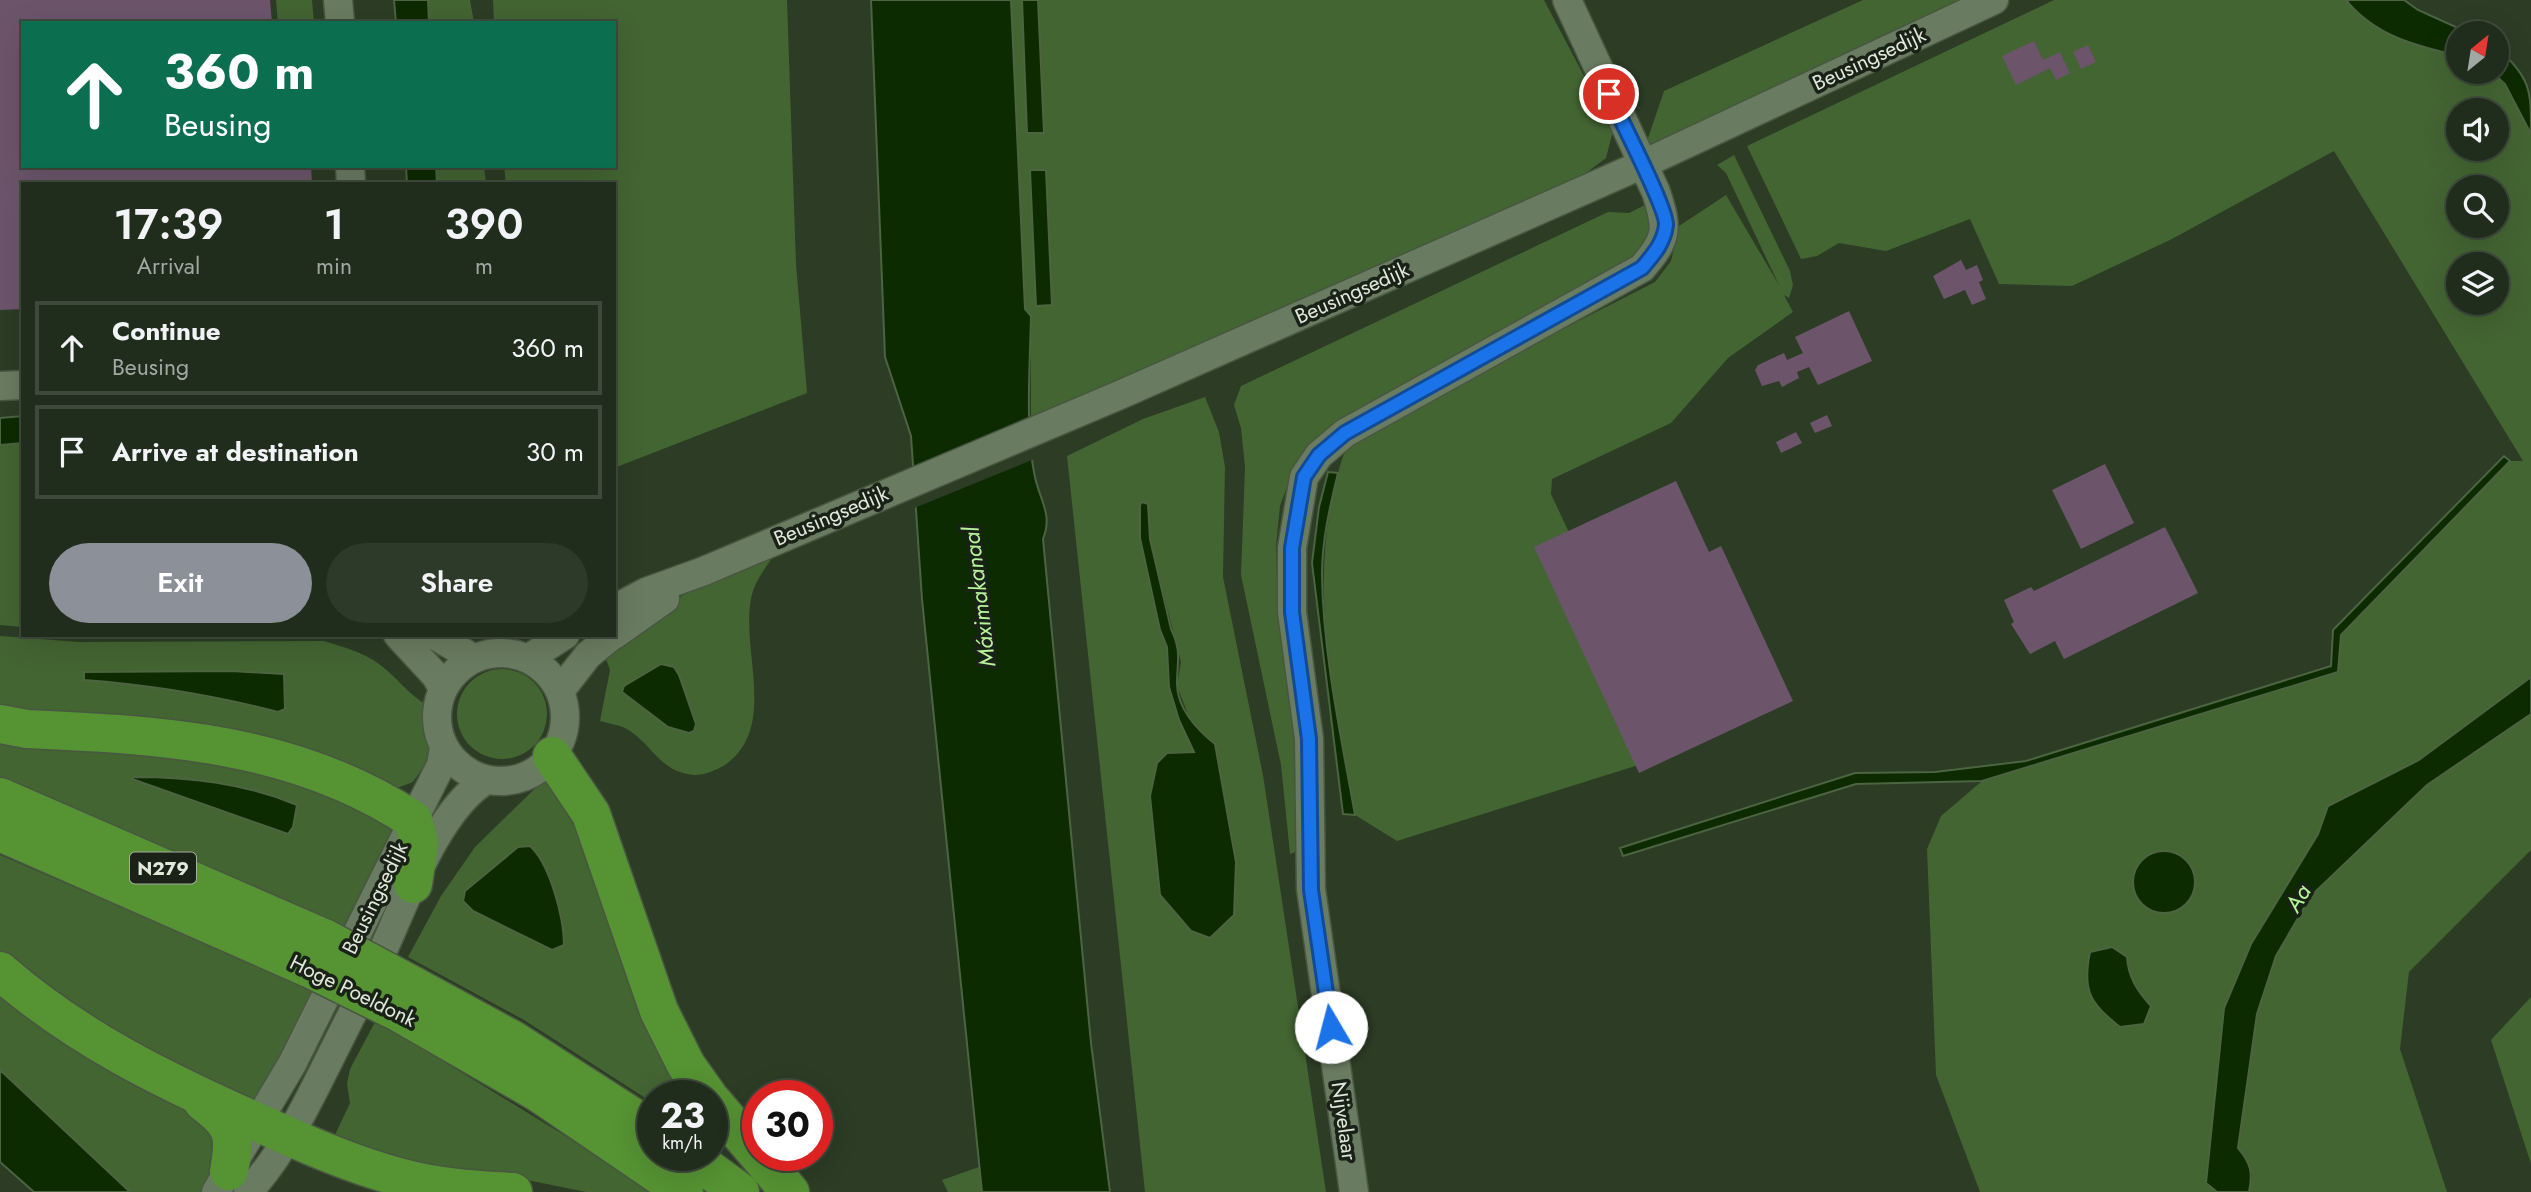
<!DOCTYPE html>
<html lang="en">
<head>
<meta charset="utf-8">
<style>
	:root { --surface:#212d1c; --page:#2d3929; --text:#f1f3f6; --muted:#a2a8a3; --line:#3e493b; --accent:#8c9099 }
	body { margin:0; font-family:Jost,sans-serif; background:var(--page); color:var(--text); height:100vh; display:flex; flex-direction:column; font-size:26px; white-space:nowrap }
	* { box-sizing:border-box; margin:0 }
	p { font-size:23px; color:var(--muted) }
	.icon { flex:none; width:38px; height:38px; fill:none; stroke:currentColor; stroke-width:2; stroke-linecap:round; stroke-linejoin:round }
	.map { position:relative; flex:1; overflow:hidden }
	.details { position:absolute; left:21px; top:182px; width:595px; height:455px; display:flex; flex-direction:column; background:var(--surface); border-radius:0px; box-shadow:0 7px 28px #0002,0 0 0 2px var(--line) }
	.details>* { flex:none }
	.banner { position:absolute; left:21px; top:21px; width:595px; height:147px; border-radius:0px; box-shadow:0 7px 28px #0002,0 0 0 2px var(--line); background:#0b6e4f; color:#fff; overflow:hidden }
	.needle { width:46px; rotate:30deg }
	.controls { position:absolute; left:2446px; top:21px; display:grid; gap:14px }
	.controls a { display:grid; place-items:center; width:63px; height:63px; border-radius:50%; background:var(--surface); box-shadow:0 7px 28px #0002,0 0 0 2px var(--line); font-size:35px }
	.speed { position:absolute; left:637px; top:1080px; display:flex; gap:14px; font-size:35px; font-weight:700; text-align:center }
	.speed>* { display:grid; place-content:center; width:91px; height:91px; border-radius:50%; background:var(--surface); box-shadow:0 7px 28px #0002,0 0 0 2px var(--line); line-height:1 }
	.speed small { font-size:18px; font-weight:400 }
	.speed .limit { border:10px solid #d22; background:#fff; color:#111 }
	.pin { position:absolute; display:grid; place-items:center; width:60px; height:60px; color:#fff; margin:-30px; border:4px solid #fff; border-radius:50%; box-shadow:0 2px 7px #0007 }
	.me { position:absolute; width:77px; margin:-38px; rotate:352deg; stroke-linejoin:round; filter:drop-shadow(0 0 5px #0008) }
	.turn { display:flex; align-items:center; gap:24px; height:147px; padding:0 28px; font-size:32px }
	.turn .icon { width:91px; height:91px; stroke-width:2.5 }
	.turn b { display:block; font-size:49px; line-height:60px }
	.eta { display:flex; justify-content:space-evenly; align-items:center; height:119px; text-align:center }
	.eta b { font-size:42px; font-weight:600; line-height:49px }
	.cta { display:flex; gap:14px; margin-top:auto; padding:14px 28px }
	.cta a { flex:1; height:80px; border-radius:42px; background:var(--accent); color:#fff; font-size:28px; font-weight:600; line-height:80px; text-align:center }
	.cta a+a { background:var(--page); color:var(--text) }
	ul { padding:0; list-style:none }
	li { display:flex; align-items:center; gap:21px; height:94px; margin:0 14px 10px; padding:0 14px; border:4px solid var(--line); border-radius:0px }
	li div { flex:1 }
	li b { display:block; font-size:26px }
	li em { font-style:normal }
	.map>svg:first-child { display:block }
	.green { fill:#436532; fill-rule:evenodd }
	.water { fill:#0d2b00; stroke:#4c6441; stroke-width:2 }
	.pier { fill:#2c3c25 }
	.building { fill:#6c556b }
	.lines { fill:none; stroke-linecap:round; stroke-linejoin:round }
	.minor-casing { stroke:#495642; stroke-width:31 }
	.highway-casing { stroke:#495642; stroke-width:41 }
	.minor { stroke:#697b61; stroke-width:28 }
	.highway { stroke:#569333; stroke-width:38 }
	.highway-bridge-casing { stroke:#495642; stroke-width:41; stroke-linecap:butt }
	.highway-bridge { stroke:#569333; stroke-width:38 }
	.route-casing { stroke:#114b97; stroke-width:18 }
	.route { stroke:#1a73e8; stroke-width:12 }
	.labels { text-anchor:middle; dominant-baseline:central; stroke-width:7; stroke-linejoin:round; paint-order:stroke }
	.shield { fill:#1a2116; stroke:#a4ad9f; stroke-width:2 }
	.shield-label { font-size:19px; font-weight:bold; fill:#dfe9da }
	.street-label { font-size:21px; fill:#dfe9da; stroke:#1a2116 }
	.water-label { font-size:23px; font-style:italic; fill:#b7f49a; stroke:#1a2116 }
</style>
</head>
<body>
<div class="map">
<svg width="2531" height="1192" viewBox="0 0 2531 1192">
	<rect width="100%" height="100%" fill="#2c3c25"/>
	<path class="green" d="M276 0H312L314 23H278Z
		M428 0H470L474 23H429Z
		M493 0H787L796 264 807 393 614 468V184H506L504 166H614V23H494Z
		M1011 0H1022L1028 133 1044 132 1038 0H1544L1613 131 1606 158 1574 182 1145 372 1031 416V316L1025 309ZM1045 170 1052 305 1037 306 1030 171Z
		M1863 0H1959L1645 147 1664 91Z
		M2054 0H2346C2375 36 2416 46 2459 56V72H2492L2505 84 2531 134V677L2419 760 2328 806 2318 834 2251 944 2224 1008 2206 1183 2217 1192H1980L1936 1075 1927 849 1941 816 1982 781 2338 672 2341 636 2510 461H2523L2334 151 2170 240 2072 286 1999 284 1970 219 1886 251 1839 243 1817 256 1801 259 1747 146ZM2459 110H2497V149H2459ZM2459 187H2497V226H2459ZM2459 264H2497V303H2459Z
		M1734 155 1790 271 1793 285 1789 298 1784 295 1793 312 1728 358 1671 423 1552 479 1551 494 1665 738 1648 762 1397 841 1355 815C1336 708 1308 595 1335 487 1340 466 1342 450 1357 434L1655 282 1671 261 1679 226 1726 195 1779 285 1726 173 1717 165Z
		M436 166H484L486 184H437Z
		M1645 205C1656 232 1647 238 1629 260L1341 421 1312 442 1292 474 1280 506 1276 547 1278 610 1298 761V851L1290 854 1281 765 1241 575 1245 467 1241 428 1234 405 1241 386 1608 212 1629 213Z
		M1205 397 1219 432 1225 467 1223 577 1263 775 1326 1192H1145L1067 456 1143 419ZM1148 504 1150 540 1181 662 1177 686 1193 727 1215 744 1236 862 1234 915 1150 796 1157 763 1168 753 1195 752 1179 720 1169 687 1167 647 1160 630 1140 538V505Z
		M23 443V627L0 625V445Z
		M776 552C767 566 754 581 751 599 741 652 778 728 725 765 717 770 704 775 695 775 661 773 653 746 630 731 622 725 610 724 600 721L610 670 603 651 683 595ZM661 664 674 667 668 727 639 702Z
		M0 636 79 642 324 641C343 647 363 652 379 664 396 676 407 693 425 704L434 752 413 782 392 790 0 717ZM231 671 284 674 285 708 278 712C213 695 151 685 84 680L85 672Z
		M457 714a45 45 0 1 1 90 0a45 45 0 1 1-90 0Z
		M2531 714V850L2409 972 2400 1049 2447 1192H2249L2252 1175 2238 1148 2257 1014 2276 956 2311 896 2427 785Z
		M0 732 252 759 402 824 346 930 0 781ZM134 777C188 777 231 784 283 799L288 834 132 779Z
		M556 768 701 1095 653 1096V1103L524 1020 408 957 441 896 475 847Z
		M0 855 319 992 254 1114 49 992 0 952Z
		M0 989 213 1122 221 1133 207 1192H130L0 1070Z
		M2531 997V1164L2491 1040Z
		M376 1020 657 1192H586L517 1178 447 1172 333 1139 350 1103 347 1084 350 1069Z
		M979 1167 982 1192H948L942 1180Z"/>
	<path class="water" d="M394 0H428L429 23H396Z
		M871 0H1011L1025 309 1031 316C1030 362 1025 433 1035 477 1040 501 1053 514 1043 539L1091 1043 1110 1192H982L922 599 911 436 885 357Z
		M1022 0H1038L1044 133H1027Z
		M2346 0H2404L2418 10 2469 33H2459V56C2416 46 2375 36 2346 0Z
		M2497 47C2531 80 2531 88 2531 134L2505 84 2492 72H2497Z
		M406 166H436L437 184H407Z
		M1030 170H1046L1052 305 1036 306Z
		M23 416V443L0 445V418Z
		M2504 456 2510 461 2341 635 2338 672 1982 781 1856 784 1623 856 1620 848 1855 773 1935 772 2026 761 2331 666 2333 630Z
		M1328 472 1338 473C1330 506 1322 540 1322 574 1323 655 1341 736 1355 815L1343 814 1312 563 1319 507Z
		M1142 502 1148 504 1150 539 1171 629C1182 652 1177 660 1177 684 1177 708 1197 730 1215 744L1236 862 1234 915 1210 938 1191 931 1160 895 1150 796 1157 763 1167 753 1194 752 1179 720 1169 687 1167 647 1160 630 1140 538V505Z
		M661 664 674 667 679 675 696 724 694 731 689 733 668 727 622 692 624 686Z
		M231 671 284 674 285 709 278 712C213 695 151 685 84 680V672Z
		M2531 677V714L2427 785 2311 896 2276 956 2257 1014 2238 1148C2251 1163 2253 1173 2249 1192H2217L2206 1183 2224 1008 2251 944 2318 834 2328 806 2419 760Z
		M134 777C190 777 244 783 297 805L293 827 288 834 132 779Z
		M530 846C550 864 564 918 564 945L552 950 473 911 463 901 465 891 518 847Z
		M2133 882a31 31 0 1 1 62 0a31 31 0 1 1-62 0Z
		M2112 947 2127 957C2128 977 2138 992 2151 1006L2144 1024 2120 1027C2090 1003 2082 991 2090 952Z
		M0 1070 130 1192H34L0 1162Z"/>
	<path class="pier" d="M1034 417 1037 458 912 509 910 469Z"/>
	<path class="building" d="M0 0H270L272 23H23V166H311L312 184H23V309L0 310Z
		M2034 41 2043 60 2060 52 2070 73 2056 80 2050 68 2016 85 2002 56Z
		M2088 45 2096 62 2081 69 2073 52Z
		M1961 260 1966 270 1977 265 1983 280 1979 282 1986 299 1972 305 1965 290 1944 299 1933 276Z
		M1849 311 1872 361 1818 385 1809 367 1797 372 1799 378 1782 387 1779 381 1762 386 1755 370 1758 365 1784 353 1787 360 1803 353 1795 337Z
		M1827 415 1832 426 1815 433 1810 423Z
		M1796 432 1802 443 1781 453 1776 442Z
		M2105 464 2134 523 2081 549 2052 490Z
		M1676 481 1709 552 1721 546 1793 701 1639 773 1534 547Z
		M2165 527 2198 593 2064 659 2055 641 2030 654 2011 624 2014 622 2004 600 2031 587 2034 591Z"/>
	<g class="lines">
		<defs>
			<path id="minor" d="M338 0 340 23
				M350 166 351 184
				M0 386 23 385
				M614 609 646 592 704 571 1122 394 1641 165 1994 0
				M398 635 435 675 443 688
				M434 635 473 658
				M614 635 665 599
				M437 717a64 64 0 1 1 128 0a64 64 0 1 1-128 0Z
				M529 658 565 635
				M560 691 588 655 613 635
				M216 1192 292 1064 441 765 444 747
				M248 1192C284 1153 307 1104 331 1056 349 1020 368 983 385 946 408 895 438 810 486 780
				M1354 1192 1311 889 1309 739 1292 612V548L1304 477 1319 455 1345 433 1642 268C1668 238 1668 229 1656 192L1567 0"/>
			<path id="highway" d="M0 724 27 729C162 735 296 742 413 820L419 843 413 884
				M552 756 591 814 659 1011 686 1065 708 1096
				M0 797 326 939
				M0 832 311 969
				M0 971C78 1039 163 1080 257 1122 305 1144 355 1166 406 1179 441 1188 477 1190 513 1192
				M412 985 513 1040 653 1130
				M398 1012 539 1093 684 1192
				M712 1101 790 1192
				M203 1102C233 1125 236 1134 229 1171
				M689 1155 740 1192"/>
		</defs>
		<use href="#minor" class="minor-casing"/>
		<use href="#highway" class="highway-casing"/>
		<use href="#minor" class="minor"/>
		<use href="#highway" class="highway"/>
		<defs>
			<path id="highway-bridge" d="M326 939 412 985
				M311 969 398 1012"/>
		</defs>
		<use href="#highway-bridge" class="highway-bridge-casing"/>
		<use href="#highway-bridge" class="highway-bridge"/>
	</g>
	<g class="lines">
		<defs>
			<path id="route" d="M1331 1027 1311 890 1309 739 1292 612V548L1304 477 1319 455 1345 433 1642 268C1653 255 1664 243 1666 225 1667 208 1619 117 1609 94"/>
		</defs>
		<use href="#route" class="route-casing"/>
		<use href="#route" class="route"/>
	</g>
	<g class="labels">
		<rect class="shield" x="130" y="852.5" width="66" height="31" rx="5"/>
		<g class="shield-label">
			<text x="163" y="868">N279</text>
		</g>
		<g class="street-label">
			<text transform="translate(1869 59) rotate(-25)">Beusingsedijk</text>
			<text transform="translate(1352 293) rotate(-24)">Beusingsedijk</text>
			<text transform="translate(831 516) rotate(-23)">Beusingsedijk</text>
			<text transform="translate(375 898) rotate(-64)">Beusingsedijk</text>
			<text transform="translate(353 991) rotate(26)">Hoge Poeldonk</text>
			<text transform="translate(1344 1121) rotate(82)">Nijvelaar</text>
		</g>
		<g class="water-label">
			<text transform="translate(979 597) rotate(-97)">Máximakanaal</text>
			<text transform="translate(2298 898) rotate(-59)">Aa</text>
		</g>
	</g>
</svg>
<div class="controls">
<a><svg class="needle" viewBox="-14 -14 28 28"><path d="M0-13l5 13h-10z" fill="#e53935"/><path d="M0 13l5-13h-10z" fill="#a2a8a3"/></svg></a>
<a><svg class="icon" aria-label="sound" viewBox="0 0 24 24"><path d="M4 9h4l5-4v14l-5-4H4zM17 9q2 3 0 6"/></svg></a>
<a><svg class="icon" aria-label="search" viewBox="0 0 24 24"><circle cx="10" cy="10" r="6"/><path d="M15 15l6 6"/></svg></a>
<a><svg class="icon" aria-label="layers" viewBox="0 0 24 24"><path d="M12 4l9 5-9 5-9-5zM3 14l9 5 9-5"/></svg></a>
</div>
<div class="speed"><div>23<small>km/h</small></div><div class="limit">30</div></div>
<div class="pin" style="left:1609px;top:94px;background:#d93025"><svg class="icon" aria-label="arrive" viewBox="0 0 24 24"><path d="M6 21V4h12l-3 4 3 4H6"/></svg></div>
<svg class="me" style="left:1331px;top:1027px" viewBox="-20 -20 40 40"><circle r="19" fill="#fff"/><path d="M0-13L10 11 0 6-10 11z" fill="#1a73e8"/></svg>
<div class="banner">
<div class="turn"><svg class="icon" aria-label="ahead" viewBox="0 0 24 24"><path d="M12 20V5M6 11l6-6 6 6"/></svg><div><b>360 m</b>Beusing</div></div>
</div>
<section class="details">
<div class="eta">
<div><b>17:39</b><p>Arrival</p></div>
<div><b>1</b><p>min</p></div>
<div><b>390</b><p>m</p></div>
</div>
<ul>
<li><svg class="icon" aria-label="ahead" viewBox="0 0 24 24"><path d="M12 20V5M6 11l6-6 6 6"/></svg><div><b>Continue</b><p>Beusing</p></div><em>360 m</em></li>
<li><svg class="icon" aria-label="arrive" viewBox="0 0 24 24"><path d="M6 21V4h12l-3 4 3 4H6"/></svg><div><b>Arrive at destination</b></div><em>30 m</em></li>
</ul>
<div class="cta"><a>Exit</a><a>Share</a></div>
</section>
</div>
</body>
</html>
